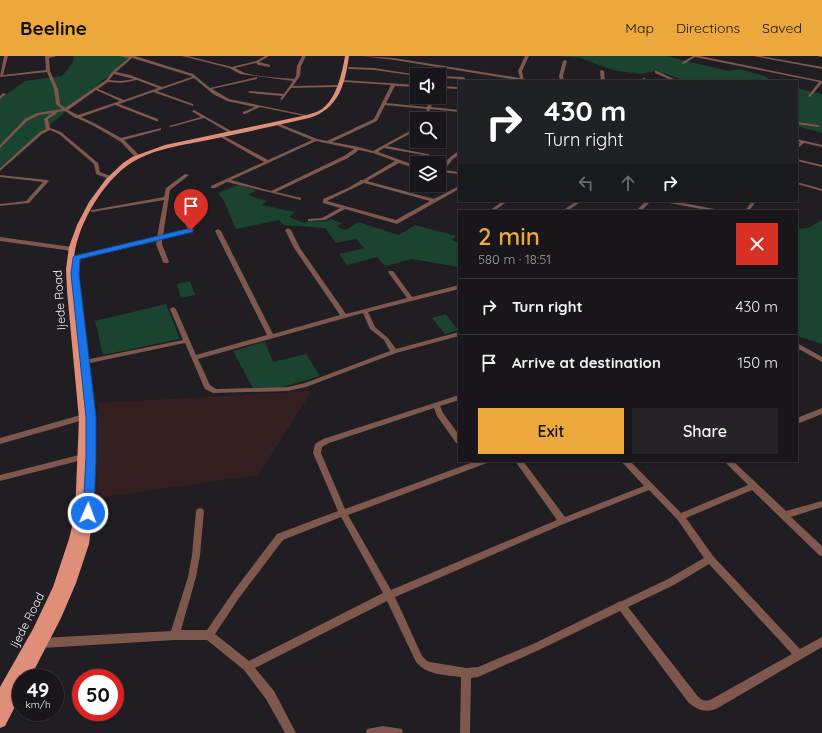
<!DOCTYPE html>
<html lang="en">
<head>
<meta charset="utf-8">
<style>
	:root { --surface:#18161a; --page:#252327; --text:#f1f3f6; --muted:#9f9fa2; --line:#363539; --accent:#eda83c }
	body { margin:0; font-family:Quicksand,sans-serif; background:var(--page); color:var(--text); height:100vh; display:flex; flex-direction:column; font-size:15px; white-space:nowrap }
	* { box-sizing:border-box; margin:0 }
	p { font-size:13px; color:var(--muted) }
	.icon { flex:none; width:22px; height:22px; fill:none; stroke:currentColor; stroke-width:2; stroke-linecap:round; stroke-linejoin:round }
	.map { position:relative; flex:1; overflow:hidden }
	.side { position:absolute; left:458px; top:154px; width:340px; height:252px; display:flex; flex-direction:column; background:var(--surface); border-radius:0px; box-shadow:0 1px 3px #0004,0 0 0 1px var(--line) }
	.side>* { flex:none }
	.banner { position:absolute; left:458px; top:24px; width:340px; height:122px; border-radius:0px; box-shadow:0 1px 3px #0004,0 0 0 1px var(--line); background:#202124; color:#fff; overflow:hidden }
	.buttons { position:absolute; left:410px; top:12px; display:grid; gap:8px }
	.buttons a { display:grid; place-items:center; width:36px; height:36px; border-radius:0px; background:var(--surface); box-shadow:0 1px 3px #0004,0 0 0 1px var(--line); font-size:20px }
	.speed { position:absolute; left:12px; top:613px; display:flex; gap:8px; font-size:20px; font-weight:700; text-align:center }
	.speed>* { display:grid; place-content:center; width:52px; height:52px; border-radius:50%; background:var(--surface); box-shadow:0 1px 3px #0004,0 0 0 1px var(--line); line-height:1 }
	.speed small { font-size:10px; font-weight:400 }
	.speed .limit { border:6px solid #d22; background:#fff; color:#111 }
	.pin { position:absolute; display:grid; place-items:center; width:34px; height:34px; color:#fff; margin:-41px -17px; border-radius:50% 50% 50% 0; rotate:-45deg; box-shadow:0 0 4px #0007 }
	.pin .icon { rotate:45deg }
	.me { position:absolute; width:44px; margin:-22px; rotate:2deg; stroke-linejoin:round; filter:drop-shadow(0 0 3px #0008) }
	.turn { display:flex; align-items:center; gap:14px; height:84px; padding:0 20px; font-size:18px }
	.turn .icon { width:52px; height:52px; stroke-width:2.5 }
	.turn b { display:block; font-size:28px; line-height:34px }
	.lanes { display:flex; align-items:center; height:38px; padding:0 20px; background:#0003; justify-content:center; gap:20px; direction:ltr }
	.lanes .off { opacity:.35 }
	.round { display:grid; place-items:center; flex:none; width:42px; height:42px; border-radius:0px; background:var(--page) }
	.overview { display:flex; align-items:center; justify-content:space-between; height:68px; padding:0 20px }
	h1 { font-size:24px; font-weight:600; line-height:30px; color:var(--accent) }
	.button { display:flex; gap:8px; margin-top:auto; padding:8px 20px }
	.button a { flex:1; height:46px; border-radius:0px; background:var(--accent); color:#111; font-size:16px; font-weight:600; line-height:46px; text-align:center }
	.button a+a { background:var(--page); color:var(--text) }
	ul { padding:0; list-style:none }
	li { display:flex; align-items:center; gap:12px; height:56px; padding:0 20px; border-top:1px solid var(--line) }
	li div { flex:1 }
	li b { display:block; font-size:15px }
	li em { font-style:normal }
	header { display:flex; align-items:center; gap:24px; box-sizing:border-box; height:56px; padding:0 20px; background:var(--accent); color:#111 }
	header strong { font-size:19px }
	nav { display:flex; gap:22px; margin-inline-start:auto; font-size:14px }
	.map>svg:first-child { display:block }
	.medical { fill:#342021 }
	.green { fill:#1a4330 }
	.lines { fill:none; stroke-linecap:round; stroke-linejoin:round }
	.minor { fill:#7e574d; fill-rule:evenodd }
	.major { fill:#df8f79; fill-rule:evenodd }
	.route { fill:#1a73e8; stroke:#114b97 }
	.labels { text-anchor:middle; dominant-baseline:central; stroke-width:3; stroke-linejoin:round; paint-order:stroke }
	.street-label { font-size:12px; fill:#f4f3f6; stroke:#201e22 }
</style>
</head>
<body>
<header>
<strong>Beeline</strong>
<nav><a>Map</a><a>Directions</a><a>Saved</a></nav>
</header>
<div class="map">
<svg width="822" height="677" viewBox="0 0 822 677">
	<rect width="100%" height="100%" fill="#201e22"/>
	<path class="medical" d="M312 335 258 419 96 442 98 347Z"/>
	<path class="green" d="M74 0H132L0 111V43L25 25 62 20 73 6Z
		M560 0H666L728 15 740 13 765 20 771 25H686L657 15 640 18 613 14 580 2Z
		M797 32 822 38V77L797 70Z
		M238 129 257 134 248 139 267 145 262 149 295 156 289 161 304 167C313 162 320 169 331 163L342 167 337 171 346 174 358 166 399 179 415 169 456 180 452 184 459 187V211L412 203 385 210 377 201 347 209 339 198 364 192 356 183 336 187 325 172 284 169 279 164 236 173 224 145 218 137Z
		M822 164V288L797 280V173L808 172Z
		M190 225 195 239 181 242 177 228Z
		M166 248 180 283 103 299 95 265Z
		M446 258 458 274 445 278 432 262Z
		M265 286 273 306 306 298 320 320 283 331 253 332 233 295Z"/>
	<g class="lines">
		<path class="minor" d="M4 0H8L3 19 46 14 45 0H57L49 2 50 15 58 33 60 48 65 52 106 24 112 16 129 2 119 0H135L193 18 210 32 257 21V23L212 33 229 43 311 60 309 61 260 51 245 58H243V56L255 51 227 45 213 38 194 22 157 35 193 48V50L153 36 119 48 158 63V65H156L115 49 81 61 96 68 121 82 161 72V74L124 84 140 100V102H136L121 86 94 70 77 62H75L74 61 65 55 57 56 56 58 48 63 50 72 61 76 98 107 100 116 113 121V123H109L96 118 94 108 59 78 50 74 42 78 0 115V112L40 76 46 73 44 63 52 57 39 59 27 65 0 92V89L25 63 37 57 62 53 56 48 54 33 47 16 0 21ZM132 2 191 20 192 21 162 31 130 19 116 16ZM114 18 134 23 121 25 109 24ZM137 24 158 32 124 44 98 33 108 26 121 27ZM96 34 120 45 78 59 68 54Z
			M182 0H188L232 11 256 5 265 0H269L259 6 270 9V11L258 9 256 7 235 12C250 22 276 21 294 23L296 20 297 10 302 0H306L301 10 300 20 293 30 338 29 340 30 338 31 291 32 282 44 280 43 282 40 250 37 248 36 250 35 284 38 293 25 240 18 229 12Z
			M362 0 394 2 520 22 518 15 525 0H529L522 15 524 25 394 4Z
			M693 0H700L822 25V27L810 41 808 40 819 26 695 1 684 8 681 7Z
			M753 0H761L822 11V13Z
			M818 0H822V1H819Z
			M565 4 567 5 563 20 564 25H560L559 20 563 5Z
			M349 11 374 12 419 19H417V20L374 14 348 13Z
			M602 14 604 15 605 25H601L600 15Z
			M655 15H657L678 25H673L655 17Z
			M439 20 463 21 465 22V25H461V23L439 22Z
			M644 22H645L647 25H643L642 23Z
			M343 24 417 29V31L395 30 386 47 427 51 431 41H435L431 51 459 54V56L430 53 427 63H423L427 53 385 49 377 65 332 86 359 91 373 95 417 71V74L387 90 427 98H429V100L384 92 378 96 417 110V113L399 107 367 125 434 143 459 130V133L397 168 345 153 325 164 308 165V163L322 162 340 152 323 147V143L348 132 360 125V124H363L395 105 373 97 359 94 348 102 276 136 301 142V144L227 126 215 132H211V130L264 106 222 82V80H224L268 104 312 84 278 70V68H280L317 83 327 85 374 63 391 29 344 26ZM316 85 354 93 344 100 271 135 231 124ZM364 127 430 145 396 164 327 145Z
			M439 30 459 31V33L439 32Z
			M3 37 6 38 0 43V40Z
			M194 54 233 76 234 77 231 78 204 62 171 71 169 70 201 61 193 56 192 55Z
			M797 66 818 69 820 70 818 71 797 68Z
			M797 83 822 89V91L804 87 797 93V90L800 86 797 85Z
			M457 96H459V99L453 103 444 114 459 116V118L439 116C441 108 450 101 457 96Z
			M797 103 822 109V111L797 105Z
			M185 118 189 119 170 134 163 180 188 174 186 169 189 167 192 169 194 175 162 183V188L169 206 168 207H164L163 206 156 188 157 185 76 204 74 203V201L157 181 164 144 92 156 90 155 92 154 164 141 166 132Z
			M0 119 47 124 49 125 29 147 0 150V148L26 145 43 126 0 121Z
			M797 126 822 133V135L797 128Z
			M503 145H508L494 155H489Z
			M577 145H582L567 155H562Z
			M646 145H651L641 155H636Z
			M662 145H672L720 154 722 155H712L664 146Z
			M752 145H756L749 155H745Z
			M288 172 291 174 300 192 346 258 407 242 388 216 389 215H393L412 241 459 229V233L368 256 375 271 388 282 396 293 459 276V280L396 297 306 331 288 335 213 337 205 333 204 331 185 287 85 308H83L82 306 85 304 183 284 170 253 173 251 176 253 196 299 267 279 215 175 218 173 221 175 273 278 340 259 294 192 285 174ZM363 257 370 273 384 284 390 295 305 327 288 331 216 333 210 329 198 303Z
			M0 181 72 191 75 193 72 195 0 185Z
			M797 287 822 301V306L797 292Z
			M459 339V344L440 350 443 357 459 379V388L456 387 437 360 434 352 329 387 322 391 321 397 345 453 476 405H488L487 407 348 459 391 534 557 464 515 405H523L565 461 644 430 621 405H630L681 457 748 429 724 405H733L786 455 822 445V451L791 461 822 490V500L819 499 752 434 686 462 713 500 800 593 822 581V591L716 653C705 657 697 654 688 646L620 555 539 594 478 621 471 622 470 677H460L461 621C446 619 426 619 416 606L387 545 255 612 274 635 296 677H285L266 643 244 614 207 584H175L42 592 39 590 37 587 39 584 42 582 171 575 188 521 192 499 196 455 197 453 200 452 203 453 204 455 200 499 196 521 181 574H207L233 536 277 478 338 455 313 397 315 388 323 383ZM649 434 677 463 704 502 668 523 622 545 618 546 617 547 533 588 478 611 466 612 430 606 427 605 422 600 395 541 566 467ZM341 461 383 537 249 605 215 578 239 542 283 484ZM709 508 792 598 710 644C703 646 700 643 696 638L628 551 674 529Z
			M822 352V358L797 368V362Z
			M84 358 87 359 88 361 87 363 0 388V382Z
			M83 398 86 399 87 401 86 403 0 425V419Z
			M383 670 402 673 403 677H366L367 673Z"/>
		<path class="major" d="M345 0H349C345 28 339 53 309 62 275 70 242 77 208 84 184 89 159 92 138 103 106 119 77 168 74 202 72 224 75 245 78 266H83L84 268 96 361V401L93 457 89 488 76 527 61 562 30 622H21V639L5 670 0 672V631L33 573 53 531 69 483 75 458 79 363 67 235 66 213 69 191 77 169 89 146 106 123 123 107 132 101 165 89 307 59C312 57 318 56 322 53 337 42 342 17 345 0Z"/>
	</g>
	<path class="route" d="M191 172 193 173V176L80 203 79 218 96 361V401L94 457 92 460 88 461 85 460 83 457 86 401V361L71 218 73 202 74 200Z"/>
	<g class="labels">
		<g class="street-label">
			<text transform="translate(59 244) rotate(-94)">Ijede Road</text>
			<text transform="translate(27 564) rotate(-63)">Ijede Road</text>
		</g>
	</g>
</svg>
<div class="buttons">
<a><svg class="icon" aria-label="sound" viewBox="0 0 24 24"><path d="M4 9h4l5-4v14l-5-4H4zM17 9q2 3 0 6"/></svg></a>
<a><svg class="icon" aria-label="search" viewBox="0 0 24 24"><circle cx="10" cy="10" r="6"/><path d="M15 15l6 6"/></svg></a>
<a><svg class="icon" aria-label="layers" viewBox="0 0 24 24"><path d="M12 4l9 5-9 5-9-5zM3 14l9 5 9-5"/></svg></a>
</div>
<div class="speed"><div>49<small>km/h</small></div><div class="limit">50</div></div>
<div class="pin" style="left:191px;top:174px;background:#d93025"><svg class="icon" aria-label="arrive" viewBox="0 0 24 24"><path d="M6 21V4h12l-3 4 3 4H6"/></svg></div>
<svg class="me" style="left:88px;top:457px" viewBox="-20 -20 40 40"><circle r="17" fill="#1a73e8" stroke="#fff" stroke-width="3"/><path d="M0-11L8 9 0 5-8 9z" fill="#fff"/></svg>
<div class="banner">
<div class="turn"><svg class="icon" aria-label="right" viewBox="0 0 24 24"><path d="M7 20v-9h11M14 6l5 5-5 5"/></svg><div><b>430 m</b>Turn right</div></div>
<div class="lanes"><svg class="icon off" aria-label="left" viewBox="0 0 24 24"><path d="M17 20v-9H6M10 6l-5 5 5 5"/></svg><svg class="icon off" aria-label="ahead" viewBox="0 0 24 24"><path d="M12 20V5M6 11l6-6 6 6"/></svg><svg class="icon" aria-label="right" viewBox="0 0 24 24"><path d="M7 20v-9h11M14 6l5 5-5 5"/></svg></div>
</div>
<section class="side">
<div class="overview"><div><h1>2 min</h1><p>580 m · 18:51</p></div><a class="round" style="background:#d93025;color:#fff"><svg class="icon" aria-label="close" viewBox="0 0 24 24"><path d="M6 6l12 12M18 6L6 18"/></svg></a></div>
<ul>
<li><svg class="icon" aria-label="right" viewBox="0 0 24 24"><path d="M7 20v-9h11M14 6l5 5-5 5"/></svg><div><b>Turn right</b></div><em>430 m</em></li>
<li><svg class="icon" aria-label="arrive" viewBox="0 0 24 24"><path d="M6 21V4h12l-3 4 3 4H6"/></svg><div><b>Arrive at destination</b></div><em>150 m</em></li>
</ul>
<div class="button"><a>Exit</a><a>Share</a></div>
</section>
</div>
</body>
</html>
